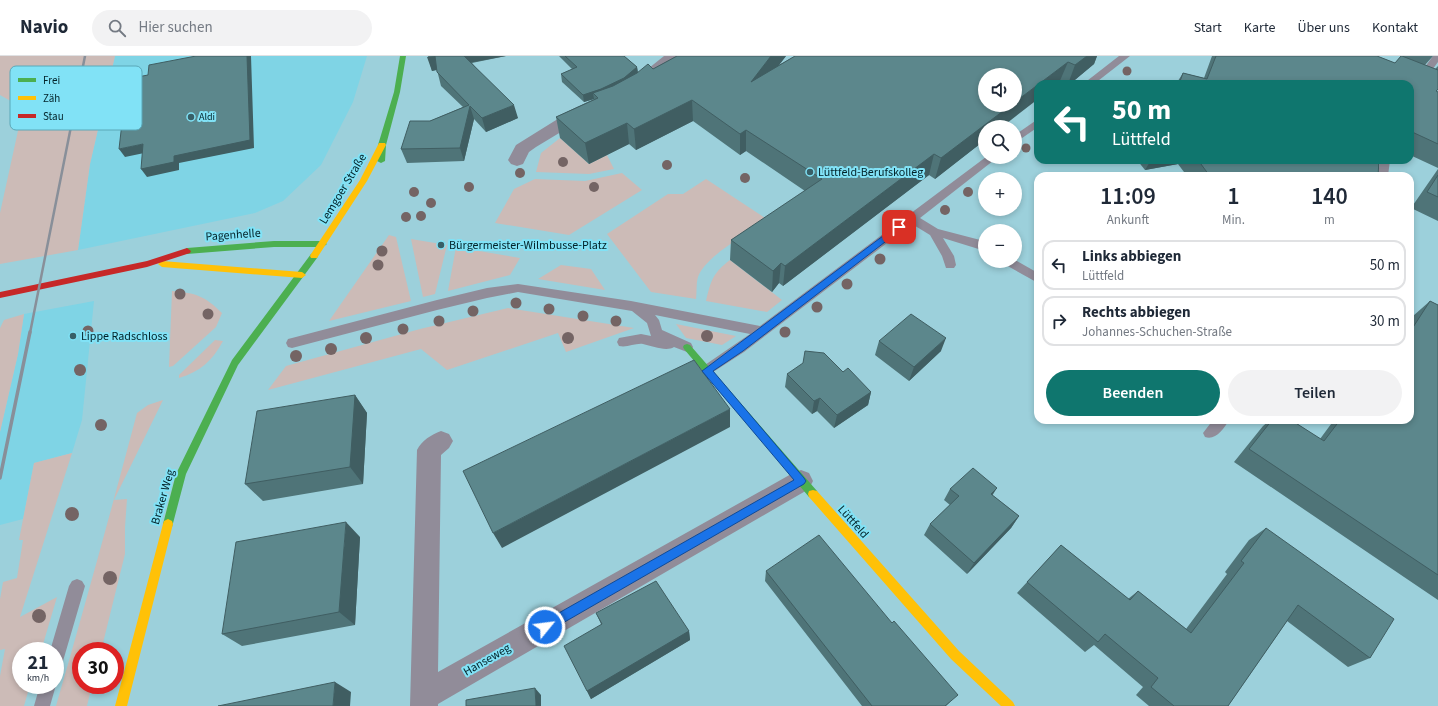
<!DOCTYPE html>
<html lang="de">
<head>
<meta charset="utf-8">
<style>
	:root { --surface:#fff; --page:#f2f2f3; --text:#1f2937; --muted:#747a83; --line:#e0e1e3; --accent:#0f766e }
	body { margin:0; font-family:"Source Sans 3",sans-serif; background:var(--page); color:var(--text); height:100vh; display:flex; flex-direction:column; font-size:15px; white-space:nowrap }
	* { box-sizing:border-box; margin:0 }
	p { font-size:13px; color:var(--muted) }
	.icon { flex:none; width:22px; height:22px; fill:none; stroke:currentColor; stroke-width:2; stroke-linecap:round; stroke-linejoin:round }
	.map { position:relative; flex:1; overflow:hidden }
	.drawer { position:absolute; left:1034px; top:116px; width:380px; height:252px; display:flex; flex-direction:column; background:var(--surface); border-radius:12px; box-shadow:0 2px 6px #0003 }
	.drawer>* { flex:none }
	.top-card { position:absolute; left:1034px; top:24px; width:380px; height:84px; border-radius:12px; box-shadow:0 2px 6px #0003; background:#0f766e; color:#fff; overflow:hidden }
	.buttons { position:absolute; left:978px; top:12px; display:grid; gap:8px }
	.buttons a { display:grid; place-items:center; width:44px; height:44px; border-radius:50%; background:var(--surface); box-shadow:0 2px 6px #0003; font-size:20px }
	.speed { position:absolute; left:12px; top:586px; display:flex; gap:8px; font-size:20px; font-weight:700; text-align:center }
	.speed>* { display:grid; place-content:center; width:52px; height:52px; border-radius:50%; background:var(--surface); box-shadow:0 2px 6px #0003; line-height:1 }
	.speed small { font-size:10px; font-weight:400 }
	.speed .limit { border:6px solid #d22; background:#fff; color:#111 }
	.pin { position:absolute; display:grid; place-items:center; width:34px; height:34px; color:#fff; margin:-17px; border-radius:8px; box-shadow:0 2px 6px #0006 }
	.me { position:absolute; width:44px; margin:-22px; rotate:61deg; stroke-linejoin:round; filter:drop-shadow(0 0 3px #0008) }
	.turn { display:flex; align-items:center; gap:14px; height:84px; padding:0 12px; font-size:18px }
	.turn .icon { width:52px; height:52px; stroke-width:2.5 }
	.turn b { display:block; font-size:28px; line-height:34px }
	.eta { display:flex; justify-content:space-evenly; align-items:center; height:68px; text-align:center }
	.eta b { font-size:24px; font-weight:600; line-height:28px }
	.primary-button { display:flex; gap:8px; margin-top:auto; padding:8px 12px }
	.primary-button a { flex:1; height:46px; border-radius:24px; background:var(--accent); color:#fff; font-size:16px; font-weight:600; line-height:46px; text-align:center }
	.primary-button a+a { background:var(--page); color:var(--text) }
	ul { padding:0; list-style:none }
	li { display:flex; align-items:center; gap:12px; height:50px; margin:0 8px 6px; padding:0 4px; border:2px solid var(--line); border-radius:12px }
	li div { flex:1 }
	li b { display:block; font-size:15px }
	li em { font-style:normal }
	header { display:flex; align-items:center; gap:24px; box-sizing:border-box; height:56px; padding:0 20px; background:var(--surface); border-bottom:1px solid var(--line) }
	header strong { font-size:19px }
	nav { display:flex; gap:22px; margin-inline-start:auto; font-size:14px }
	.search { width:280px; height:36px; background:var(--page); display:flex; align-items:center; gap:10px; box-sizing:border-box; padding:0 14px; border-radius:22px; color:var(--muted); font-size:15px }
	.map>svg:first-child { display:block }
	.built { fill:#7fd4e5 }
	.green { fill:#ccbbb7 }
	.lines { fill:none; stroke-linecap:round; stroke-linejoin:round }
	.lane { fill:#918c99; fill-rule:evenodd }
	.street { fill:#918c99; fill-rule:evenodd }
	.fast { fill:#4caf50; fill-rule:evenodd }
	.slow { fill:#ffc107; fill-rule:evenodd }
	.jam { fill:#c62828; fill-rule:evenodd }
	.rail-far1 { stroke:#888f99; stroke-width:2.5 }
	.rail { stroke:#888f99; stroke-width:3.5 }
	.tree { fill:#746464 }
	.wall { fill:#4f7478 }
	.shaded-wall { fill:#405e62 }
	.building { fill:#5c878c; stroke:#405e62 }
	.route { fill:#1a73e8; stroke:#114b97 }
	.poi-dot { fill:#385f67; stroke:#81e2f6; stroke-width:1.5 }
	.labels { text-anchor:middle; dominant-baseline:central; stroke-width:4; stroke-linejoin:round; paint-order:stroke }
	.far-poi-label { font-size:10px; fill:#022228; stroke:#81e2f6; text-anchor:start }
	.poi-label { font-size:12px; fill:#022228; stroke:#81e2f6; text-anchor:start }
	.street-label { font-size:12px; fill:#022228; stroke:#81e2f6 }
	.key { fill:#81e2f6; stroke:#5ba8b8; stroke-width:1 }
	.key-label { font-size:11px; fill:#022228 }
</style>
</head>
<body>
<header>
<strong>Navio</strong>
<div class="search"><svg class="icon" aria-label="search" viewBox="0 0 24 24"><circle cx="10" cy="10" r="6"/><path d="M15 15l6 6"/></svg>Hier suchen</div>
<nav><a>Start</a><a>Karte</a><a>Über uns</a><a>Kontakt</a></nav>
</header>
<div class="map">
<svg width="1438" height="650" viewBox="0 0 1438 650">
	<rect width="100%" height="100%" fill="#9cd0db"/>
	<path class="built" d="M115 0H367L353 46 321 109 283 145 255 157 78 194 90 108Z
		M94 245 82 364 72 397 34 407 23 463 0 469V376L18 298 24 258Z"/>
	<path class="green" d="M0 0H115L90 108 78 194 0 208V157L23 52 0 39Z
		M560 82 589 108 607 99 614 113 589 118 536 116 541 97Z
		M622 117 642 134 569 179 495 167 514 133 535 123 585 125Z
		M706 123 768 164C750 176 705 200 698 221 696 227 697 236 696 243L651 236 607 178 668 138H683Z
		M389 179 396 181 411 245 329 265Z
		M411 183 447 189 435 238 423 241Z
		M456 191 520 202 510 219 448 235Z
		M730 204 782 244 767 256 706 245C711 224 713 217 730 204Z
		M561 209 591 213 605 234 538 223Z
		M172 235C196 237 205 240 222 257L216 271 173 310 169 311Z
		M508 252 634 272 566 296 558 277 447 314 421 293 268 334 286 310 420 273Z
		M24 258 18 298 0 376V272L4 264Z
		M676 268 736 280 722 289 686 282Z
		M215 284 223 285C213 304 200 316 179 322V319Z
		M163 344 114 444 127 443 125 471V498L101 595H81V629H92L87 650H56C84 553 111 455 137 357L148 349Z
		M72 397 20 561 57 541 41 595H21V629H30L24 650H0V620L5 593 0 594V543L3 526 17 522 23 484H19L34 407Z"/>
	<g class="lines">
		<path class="lane" d="M1119 0H1130L1094 28H1083Z
			M1433 0H1438V6L1424 25H1418L1416 23Z
			M1038 63V71L1015 87V79Z
			M986 101H998L920 162 938 173 984 185 985 195 943 182 954 200 956 209 954 212H946L942 200 930 179 912 168 744 296 707 320 702 319 701 315 702 311 750 278 655 259 659 264 662 274 691 287 693 291 691 295 687 296 674 291C666 296 653 290 643 288 635 287 627 292 619 290L617 286 619 282 641 278 651 280 647 267 632 255 518 236 487 242 437 254 292 292 288 291 286 287 288 283 292 282 437 244 487 232 518 228 631 245 760 270Z
			M1380 104H1390L1388 120H1378Z
			M1015 204 1038 217V227L1004 208 1002 205Z
			M1213 364H1229C1224 373 1215 385 1205 381L1203 377Z
			M77 523 82 525 85 530 63 605 61 611 55 613V595H50L69 530 72 525Z
			M55 626 56 629 50 650H34L40 629H55Z"/>
		<path class="street" d="M664 0H682L651 26 645 28 639 26 637 23 639 20Z
			M583 50 589 51 591 55 589 59 536 91 529 96 523 108 517 110 511 108 508 104 516 89 577 51Z
			M441 375 449 378 453 385 449 392 441 399 438 616 793 417 801 414 809 417 813 425 809 433 438 648V650H410L417 394C422 384 431 379 441 375Z"/>
		<path class="fast" d="M400 0H406L400 36 386 89 385 105 381 107 377 105 378 89 394 36Z
			M274 185H323L327 188 323 191H274L187 198 183 195 187 192Z
			M314 197 318 200 317 202 238 309 186 418 172 471 168 473 164 471 163 468 176 418 232 304 311 198Z
			M687 288 690 289 817 435 818 438 817 441 813 442 809 441 684 293 683 291 684 289Z"/>
		<path class="slow" d="M379 87H385L386 89 367 125 317 202H311L310 200 311 198 360 124Z
			M162 205 302 216 306 219 302 222 162 211 158 208Z
			M813 434 817 435 959 595 1013 646 1015 650H1001L951 603 809 441 808 438 809 435Z
			M168 463 172 465 173 468 127 650H115L163 468 164 465Z"/>
		<path class="jam" d="M187 192 191 195 190 197 147 211 0 242V236L147 205Z"/>
		<path class="rail-far1" d="M30 277 85 0"/>
		<path class="rail" d="M0 422 30 276"/>
	</g>
	<g class="tree">
		<circle cx="1127" cy="15" r="4.5"/>
		<circle cx="1026" cy="92" r="4.5"/>
		<circle cx="563" cy="106" r="5"/>
		<circle cx="667" cy="109" r="5"/>
		<circle cx="520" cy="117" r="5"/>
		<circle cx="745" cy="122" r="5"/>
		<circle cx="469" cy="131" r="5"/>
		<circle cx="594" cy="131" r="5"/>
		<circle cx="414" cy="136" r="5"/>
		<circle cx="968" cy="136" r="5"/>
		<circle cx="431" cy="147" r="5"/>
		<circle cx="945" cy="154" r="5"/>
		<circle cx="421" cy="160" r="5"/>
		<circle cx="406" cy="161" r="5"/>
		<circle cx="910" cy="180" r="5"/>
		<circle cx="382" cy="195" r="5.5"/>
		<circle cx="880" cy="203" r="5.5"/>
		<circle cx="378" cy="209" r="5.5"/>
		<circle cx="847" cy="228" r="5.5"/>
		<circle cx="180" cy="238" r="5.5"/>
		<circle cx="516" cy="247" r="5.5"/>
		<circle cx="817" cy="251" r="5.5"/>
		<circle cx="549" cy="253" r="5.5"/>
		<circle cx="473" cy="255" r="5.5"/>
		<circle cx="208" cy="258" r="5.5"/>
		<circle cx="583" cy="260" r="5.5"/>
		<circle cx="439" cy="265" r="5.5"/>
		<circle cx="616" cy="265" r="5.5"/>
		<circle cx="403" cy="273" r="5.5"/>
		<circle cx="88" cy="275" r="5.5"/>
		<circle cx="785" cy="276" r="5.5"/>
		<circle cx="707" cy="280" r="6"/>
		<circle cx="366" cy="282" r="6"/>
		<circle cx="568" cy="282" r="6"/>
		<circle cx="331" cy="293" r="6"/>
		<circle cx="296" cy="300" r="6"/>
		<circle cx="80" cy="314" r="6"/>
		<circle cx="101" cy="369" r="6"/>
		<circle cx="72" cy="458" r="7"/>
		<circle cx="110" cy="522" r="7"/>
		<circle cx="39" cy="560" r="7"/>
	</g>
	<path class="wall" d="M428 0H506L472 7 518 62 486 76 474 63 464 105 407 107 401 93 430 65 463 51 441 30 437 14 432 15Z
		M559 0H624L637 11 638 16 653 13 677 0H786L779 9 795 0H1097L1094 8 1070 28H1062L1059 27 985 71V84L935 123 929 119 783 230 779 227 772 236 730 204 731 184 805 135 746 95 740 99 693 65 636 94 629 88 589 108 560 82 556 61 594 43 584 46 562 26 561 18 572 13Z
		M1212 0H1377L1395 7 1401 0H1433L1425 9 1435 13 1438 10V34L1436 35 1438 36V112L1410 99V28H1176L1183 17 1204 22Z
		M1137 104H1379L1378 120H1187L1178 108 1145 114Z
		M1438 113V165L1411 152Z
		M1430 245 1438 249V544L1234 406 1263 370 1270 364H1291L1320 383 1334 364H1410V265L1413 260Z
		M879 285 941 295 909 325 875 299Z
		M843 316 871 336 868 349 834 372 817 355 812 358 785 331 787 318Z
		M355 339 367 357 363 428 263 445 245 428Z
		M950 433 992 439 1019 460 1011 472 967 518 924 479 930 468 950 449 944 444Z
		M1266 472 1370 602 1348 611 1287 565 1228 650H1149L1136 639 1143 631 1094 589 1085 596 1017 537 1061 489 1128 543 1138 535 1186 573 1227 518 1225 516 1249 484Z
		M360 481 355 569 242 590 222 578Z
		M766 515 892 567 950 646 946 650H862L765 525Z
		M596 557 689 575 690 584 591 643 587 635 601 568Z"/>
	<path class="shaded-wall" d="M247 0H251L254 92 179 107V114L147 121 141 113Z
		M435 0 439 13 432 15 427 1Z
		M461 0H506L463 8Z
		M771 0H786L750 47 751 26Z
		M1087 0H1097L1094 8 1070 28H1068L1075 9Z
		M1068 6 1059 27 1058 28H1039Z
		M637 11 638 19 625 30 593 37 594 43 584 46 583 39Z
		M1038 29V43L1002 71H985V84L935 123 941 102 1011 49H1015V46Z
		M692 44 693 65 636 94 634 73Z
		M514 49 518 62 486 76 482 62Z
		M470 50 474 63 464 105 460 92Z
		M627 67 629 88 589 108 585 87Z
		M746 74V95L740 99V78Z
		M143 88 149 96 125 101 119 93Z
		M934 98 929 119 783 230 785 210Z
		M1151 104H1181L1178 108 1145 114Z
		M781 207 779 227 772 236 773 215Z
		M946 282 941 295 909 325 914 311Z
		M871 336 868 349 834 372 837 359Z
		M355 339 367 357 363 428 350 411Z
		M820 342 817 355 812 358 814 345Z
		M730 353V371L502 492 493 477Z
		M997 432 990 443 991 438Z
		M1019 460 1011 472 967 518 974 507Z
		M346 466 360 481 355 569 339 556Z
		M689 575 690 584 591 643 587 635Z
		M335 626 351 636 350 650H333Z
		M535 632 541 639V650H536Z"/>
	<path class="building" d="M196 0H247L250 84 174 100V106L141 113 143 88 119 93 127 23 148 19 149 9Z
		M435 0H464L514 49 482 62 470 50 460 92 401 93 410 65H430L469 49 437 16Z
		M565 0H624L637 11 624 22 601 33 583 39 561 18 577 11Z
		M677 0H771L751 26 795 0H1087L1075 9 1068 6 1015 46V19H985V49H1011L941 102 934 98 785 210 781 207 773 215 731 184 822 123 746 74 740 78 692 44 634 73 627 67 585 87 556 61 598 42 593 37 613 30 637 17 648 8 653 13Z
		M1216 0H1377L1395 7 1401 0H1402L1438 14V33L1436 35 1438 36V88L1410 75V28H1179L1183 17 1207 23Z
		M1198 104H1379L1378 120H1209V119Z
		M1438 119V141L1427 136Z
		M1430 245 1438 249V519L1249 393 1272 364H1291L1324 385 1340 364H1410V276Z
		M911 258 946 282 914 311 879 285Z
		M805 295 824 297 843 316 848 312 871 336 837 359 820 342 814 345 787 318 803 307Z
		M694 304 730 353 493 477 463 415Z
		M355 339 350 411 245 428 257 355Z
		M973 412 997 432 991 438 1019 460 974 507 930 468 959 440 950 433Z
		M346 466 339 556 222 578 236 486Z
		M1266 472 1394 563 1370 602 1298 549 1228 650H1174L1151 631 1158 622 1105 578 1098 586 1027 526 1061 489 1130 544 1138 535 1191 577 1244 507 1241 505Z
		M819 479 892 567 894 565 958 639 945 650H872L766 515Z
		M656 525 689 575 587 635 564 590 602 568 596 557Z
		M335 626 333 650H218Z
		M535 632 536 650H466V644Z"/>
	<path class="route" d="M899 168 903 171 902 173 743 295 713 315 804 422 806 425 804 428 549 575 545 577 541 575 539 571 541 567 794 424 702 315Z"/>
	<g class="poi-dot">
		<circle cx="191" cy="61" r="4"/>
		<circle cx="810" cy="116" r="4"/>
		<circle cx="441" cy="189" r="4"/>
		<circle cx="73" cy="280" r="4"/>
	</g>
	<g class="labels">
		<g class="far-poi-label">
			<text x="199" y="61">Aldi</text>
		</g>
		<g class="poi-label">
			<text x="818" y="116">Lüttfeld-Berufskolleg</text>
			<text x="449" y="189">Bürgermeister-Wilmbusse-Platz</text>
			<text x="81" y="280">Lippe Radschloss</text>
		</g>
		<g class="street-label">
			<text transform="translate(343 133) rotate(-59)">Lemgoer Straße</text>
			<text transform="translate(233 179) rotate(-4)">Pagenhelle</text>
			<text transform="translate(163 441) rotate(-74)">Braker Weg</text>
			<text transform="translate(853 466) rotate(48)">Lüttfeld</text>
			<text transform="translate(487 604) rotate(-30)">Hanseweg</text>
		</g>
	</g>
	<rect x="10" y="10" width="132" height="64" rx="6" class="key"/>
	<rect x="18" y="22" width="18" height="4" fill="#4caf50"/>
	<rect x="18" y="40" width="18" height="4" fill="#ffc107"/>
	<rect x="18" y="58" width="18" height="4" fill="#c62828"/>
	<g class="key-label">
		<text x="43" y="28">Frei</text>
		<text x="43" y="46">Zäh</text>
		<text x="43" y="64">Stau</text>
	</g>
</svg>
<div class="buttons">
<a><svg class="icon" aria-label="sound" viewBox="0 0 24 24"><path d="M4 9h4l5-4v14l-5-4H4zM17 9q2 3 0 6"/></svg></a>
<a><svg class="icon" aria-label="search" viewBox="0 0 24 24"><circle cx="10" cy="10" r="6"/><path d="M15 15l6 6"/></svg></a>
<a>+</a>
<a>−</a>
</div>
<div class="speed"><div>21<small>km/h</small></div><div class="limit">30</div></div>
<div class="pin" style="left:899px;top:171px;background:#d93025"><svg class="icon" aria-label="arrive" viewBox="0 0 24 24"><path d="M6 21V4h12l-3 4 3 4H6"/></svg></div>
<svg class="me" style="left:545px;top:571px" viewBox="-20 -20 40 40"><circle r="17" fill="#1a73e8" stroke="#fff" stroke-width="3"/><path d="M0-11L8 9 0 5-8 9z" fill="#fff"/></svg>
<div class="top-card">
<div class="turn"><svg class="icon" aria-label="left" viewBox="0 0 24 24"><path d="M17 20v-9H6M10 6l-5 5 5 5"/></svg><div><b>50 m</b>Lüttfeld</div></div>
</div>
<section class="drawer">
<div class="eta">
<div><b>11:09</b><p>Ankunft</p></div>
<div><b>1</b><p>Min.</p></div>
<div><b>140</b><p>m</p></div>
</div>
<ul>
<li><svg class="icon" aria-label="left" viewBox="0 0 24 24"><path d="M17 20v-9H6M10 6l-5 5 5 5"/></svg><div><b>Links abbiegen</b><p>Lüttfeld</p></div><em>50 m</em></li>
<li><svg class="icon" aria-label="right" viewBox="0 0 24 24"><path d="M7 20v-9h11M14 6l5 5-5 5"/></svg><div><b>Rechts abbiegen</b><p>Johannes-Schuchen-Straße</p></div><em>30 m</em></li>
</ul>
<div class="primary-button"><a>Beenden</a><a>Teilen</a></div>
</section>
</div>
</body>
</html>
